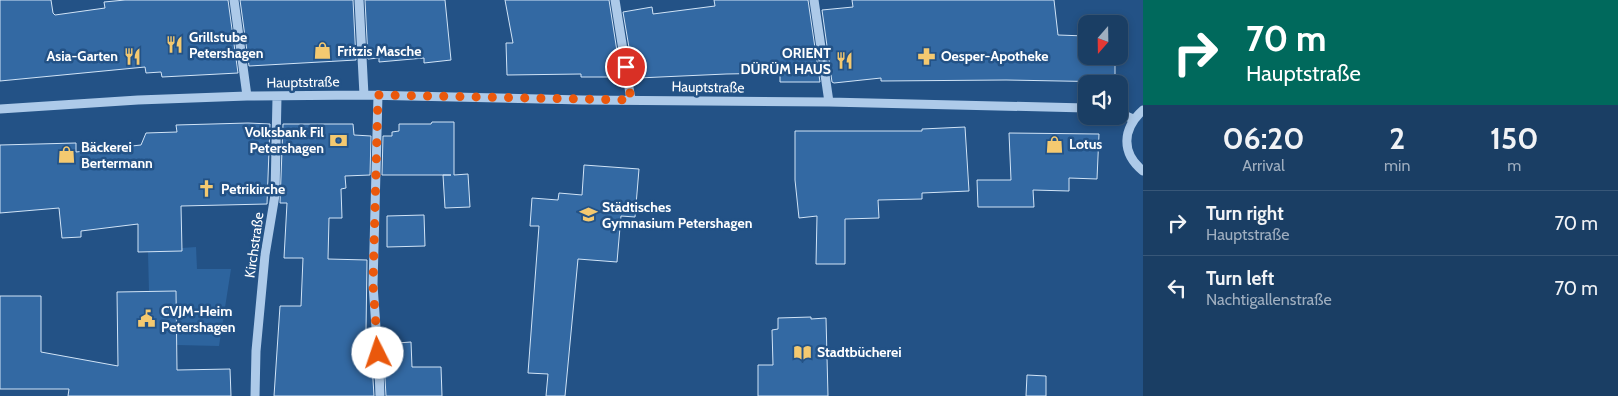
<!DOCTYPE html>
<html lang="en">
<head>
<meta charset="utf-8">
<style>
	:root { --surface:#1a3e64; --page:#23456a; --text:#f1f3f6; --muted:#9faebf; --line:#385778 }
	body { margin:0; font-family:Cabin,sans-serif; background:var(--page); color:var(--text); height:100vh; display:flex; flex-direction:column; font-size:19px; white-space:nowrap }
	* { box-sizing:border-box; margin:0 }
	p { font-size:16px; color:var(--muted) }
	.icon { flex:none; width:28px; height:28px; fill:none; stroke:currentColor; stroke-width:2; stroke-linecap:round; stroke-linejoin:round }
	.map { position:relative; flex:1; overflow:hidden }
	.panel { display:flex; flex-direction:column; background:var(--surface); width:475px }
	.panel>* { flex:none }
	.top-card { background:#00695c; color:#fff; overflow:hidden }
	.needle { width:32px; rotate:200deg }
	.fabs { position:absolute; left:1078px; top:15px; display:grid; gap:10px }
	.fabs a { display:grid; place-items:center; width:50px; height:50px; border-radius:10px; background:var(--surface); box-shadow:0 2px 8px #0003,0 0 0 1px var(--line); font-size:25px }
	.pin { position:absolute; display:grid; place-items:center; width:42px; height:42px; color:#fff; margin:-21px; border:2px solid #fff; border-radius:50%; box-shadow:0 1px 5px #0007 }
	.me { position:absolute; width:55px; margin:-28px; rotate:356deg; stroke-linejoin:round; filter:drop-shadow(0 0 4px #0008) }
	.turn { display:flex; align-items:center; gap:18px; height:105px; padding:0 20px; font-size:22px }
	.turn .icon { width:65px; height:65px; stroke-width:2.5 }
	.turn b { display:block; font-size:35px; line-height:42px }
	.eta { display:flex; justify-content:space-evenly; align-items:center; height:85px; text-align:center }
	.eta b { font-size:30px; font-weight:700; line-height:35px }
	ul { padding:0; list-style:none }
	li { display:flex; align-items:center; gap:15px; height:65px; padding:0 20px; border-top:1px solid var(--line) }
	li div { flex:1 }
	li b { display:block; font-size:19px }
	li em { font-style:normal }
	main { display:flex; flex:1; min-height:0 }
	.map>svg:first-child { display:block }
	.green { fill:#2d649e }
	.building { fill:#3369a3; stroke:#d1e4f7 }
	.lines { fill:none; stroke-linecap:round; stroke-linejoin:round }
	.minor { stroke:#adcae9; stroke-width:9 }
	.route { stroke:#ea580c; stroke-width:9; stroke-dasharray:0 16.2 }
	.labels { text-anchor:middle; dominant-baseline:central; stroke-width:5; stroke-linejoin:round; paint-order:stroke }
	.poi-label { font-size:14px; font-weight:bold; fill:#fff; stroke:#235286; text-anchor:start }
	.street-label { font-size:14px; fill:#fff; stroke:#235286 }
</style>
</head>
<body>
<main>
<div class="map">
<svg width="1143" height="396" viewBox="0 0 1143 396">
	<rect width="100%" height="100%" fill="#235286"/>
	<path class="green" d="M196 247 197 269H231L219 346 177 345 176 291 149 292 148 252 182 251V248Z"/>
	<path class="building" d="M0 0H51L53 13 55 15 105 8 104 2 125 0H228L238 73 162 77 161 72 146 73 145 67 0 81Z
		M240 0H353L356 60 249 66Z
		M365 0H445L451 60 424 63V58L379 62V58L368 59Z
		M505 0H609L621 77H581V74L507 75 506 43H513Z
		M714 0H808L820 82H780V73L726 74 638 78 637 77H634L623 12 652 7 653 14 715 6Z
		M852 0H1054L1058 35 1086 36V56H1115V82L1006 80 881 81V78L834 83 832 82 822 10 853 7Z
		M432 122H454V175L468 174 470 207 445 208 443 175H451H382L383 136H392V132L399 131V124H431Z
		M248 123 270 124 267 204 181 206 182 251 138 252V224L81 231V237L62 238 59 208 0 213V145L76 143V152L141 145 146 133 177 132 176 125Z
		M283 124H353L354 135 371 136 370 175 345 176 346 188 341 189 342 218H329L328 259 367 260 366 331H370L374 396H274L280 306H301L303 258H284L287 203H280Z
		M965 127 969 191 922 193V199L878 200 879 218 845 219V264H816L817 216 799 218 795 180V131H922V129Z
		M1009 133 1099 134 1097 179 1069 178V191L1033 190 1034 207H978L977 180H1011Z
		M584 165 639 169 635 217 621 216 617 262 578 259 565 396H546L548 374 528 373 539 226H530L532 198 558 200 559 193 582 195Z
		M424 215 425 246 387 247V216Z
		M176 291 177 370 230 369 231 396H68L69 389H0V296H41V352L118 366 117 292Z
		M811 317V319L826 318 828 396H758V365H773L772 330 778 329V318Z
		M411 342 412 367H441L442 396H386L383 344Z
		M1027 375 1046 376V396H1026Z"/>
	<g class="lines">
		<path class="minor" d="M234 0 247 96
			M359 0 364 95
			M615 0 631 100
			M814 0 829 102
			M378 95 373 285 379 370 380 396
			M0 109 138 100 247 96 364 95 583 100 829 102 1086 108
			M1143 110C1122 129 1121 153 1143 171
			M1119 113 1133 119
			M255 396 256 351 265 255 275 195 277 97"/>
	</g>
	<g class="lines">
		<path class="route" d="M378 353 373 285 378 95 631 100 626 67"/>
	</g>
	<defs>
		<symbol id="restaurant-bare" viewBox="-9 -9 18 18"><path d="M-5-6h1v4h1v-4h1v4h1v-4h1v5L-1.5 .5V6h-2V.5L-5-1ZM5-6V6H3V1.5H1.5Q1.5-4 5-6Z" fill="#f4c970" stroke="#235286" stroke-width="2.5" paint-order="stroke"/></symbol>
		<symbol id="shop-bare" viewBox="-9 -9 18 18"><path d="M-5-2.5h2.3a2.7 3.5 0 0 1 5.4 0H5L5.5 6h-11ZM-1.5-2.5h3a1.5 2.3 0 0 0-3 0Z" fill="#f4c970" stroke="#235286" stroke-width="2.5" paint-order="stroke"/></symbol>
		<symbol id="pharmacy-bare" viewBox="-9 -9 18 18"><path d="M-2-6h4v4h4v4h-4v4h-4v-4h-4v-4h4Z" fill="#f4c970" stroke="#235286" stroke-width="2.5" paint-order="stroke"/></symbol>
		<symbol id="bank-bare" viewBox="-9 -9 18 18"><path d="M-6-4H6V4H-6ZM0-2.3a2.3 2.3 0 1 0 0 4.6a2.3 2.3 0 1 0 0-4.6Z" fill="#f4c970" stroke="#235286" stroke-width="2.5" paint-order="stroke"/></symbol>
		<symbol id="church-bare" viewBox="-9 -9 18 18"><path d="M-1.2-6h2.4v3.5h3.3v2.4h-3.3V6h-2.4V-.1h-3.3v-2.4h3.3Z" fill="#f4c970" stroke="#235286" stroke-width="2.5" paint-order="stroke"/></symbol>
		<symbol id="school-bare" viewBox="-9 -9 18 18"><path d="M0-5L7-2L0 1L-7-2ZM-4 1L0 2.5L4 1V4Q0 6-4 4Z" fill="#f4c970" stroke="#235286" stroke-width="2.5" paint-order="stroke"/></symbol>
		<symbol id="civic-bare" viewBox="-9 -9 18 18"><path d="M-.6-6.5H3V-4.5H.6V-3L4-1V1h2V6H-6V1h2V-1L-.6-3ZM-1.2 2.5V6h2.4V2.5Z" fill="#f4c970" stroke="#235286" stroke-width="2.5" paint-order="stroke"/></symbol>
		<symbol id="library-bare" viewBox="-9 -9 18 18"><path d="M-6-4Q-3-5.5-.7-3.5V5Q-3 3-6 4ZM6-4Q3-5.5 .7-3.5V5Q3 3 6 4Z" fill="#f4c970" stroke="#235286" stroke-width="2.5" paint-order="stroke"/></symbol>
	</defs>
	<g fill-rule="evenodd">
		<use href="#restaurant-bare" x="162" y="32" width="25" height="25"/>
		<use href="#shop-bare" x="310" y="38" width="25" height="25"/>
		<use href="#restaurant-bare" x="120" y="44" width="25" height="25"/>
		<use href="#pharmacy-bare" x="914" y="44" width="25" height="25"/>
		<use href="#restaurant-bare" x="832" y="48" width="25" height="25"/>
		<use href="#bank-bare" x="326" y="128" width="25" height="25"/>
		<use href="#shop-bare" x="1042" y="132" width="25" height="25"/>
		<use href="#shop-bare" x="54" y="142" width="25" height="25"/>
		<use href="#church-bare" x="194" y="176" width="25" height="25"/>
		<use href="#school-bare" x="576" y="202" width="25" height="25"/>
		<use href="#civic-bare" x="134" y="306" width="25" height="25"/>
		<use href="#library-bare" x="790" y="340" width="25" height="25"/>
	</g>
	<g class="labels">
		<g class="poi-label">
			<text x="189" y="37">Grillstube<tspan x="189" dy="16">Petershagen</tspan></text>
			<text x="337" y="51">Fritzis Masche</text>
			<text x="831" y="53" text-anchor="end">ORIENT<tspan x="831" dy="16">DÜRÜM HAUS</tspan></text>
			<text x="118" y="56" text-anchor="end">Asia-Garten</text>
			<text x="941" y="56">Oesper-Apotheke</text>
			<text x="324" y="132" text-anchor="end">Volksbank Fil<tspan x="324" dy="16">Petershagen</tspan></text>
			<text x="1069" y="144">Lotus</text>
			<text x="81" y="147">Bäckerei<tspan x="81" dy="16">Bertermann</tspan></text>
			<text x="221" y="189">Petrikirche</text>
			<text x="602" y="207">Städtisches<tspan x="602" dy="16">Gymnasium Petershagen</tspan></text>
			<text x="161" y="311">CVJM-Heim<tspan x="161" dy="16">Petershagen</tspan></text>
			<text x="817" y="352">Stadtbücherei</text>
		</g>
		<g class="street-label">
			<text transform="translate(303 82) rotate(-1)">Hauptstraße</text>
			<text transform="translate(708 87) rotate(1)">Hauptstraße</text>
			<text transform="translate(254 245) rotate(-82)">Kirchstraße</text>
		</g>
	</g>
</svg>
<div class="fabs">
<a><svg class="needle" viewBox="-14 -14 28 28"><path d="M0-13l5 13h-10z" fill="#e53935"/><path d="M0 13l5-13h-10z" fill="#9faebf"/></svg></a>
<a><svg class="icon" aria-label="sound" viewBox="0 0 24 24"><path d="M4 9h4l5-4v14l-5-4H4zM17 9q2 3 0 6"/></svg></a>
</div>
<div class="pin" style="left:626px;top:67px;background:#d93025"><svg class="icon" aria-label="arrive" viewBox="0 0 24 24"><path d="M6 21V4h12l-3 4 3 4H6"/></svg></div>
<svg class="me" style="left:378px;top:353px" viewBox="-20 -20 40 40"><circle r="19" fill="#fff"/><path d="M0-13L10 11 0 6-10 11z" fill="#ea580c"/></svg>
</div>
<section class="panel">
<div class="top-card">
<div class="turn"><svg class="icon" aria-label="right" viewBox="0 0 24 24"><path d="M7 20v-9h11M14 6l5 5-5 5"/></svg><div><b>70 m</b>Hauptstraße</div></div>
</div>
<div class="eta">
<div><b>06:20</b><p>Arrival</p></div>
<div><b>2</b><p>min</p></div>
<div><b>150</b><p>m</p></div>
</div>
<ul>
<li><svg class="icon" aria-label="right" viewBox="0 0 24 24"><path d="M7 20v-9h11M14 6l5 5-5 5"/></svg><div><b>Turn right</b><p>Hauptstraße</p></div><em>70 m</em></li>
<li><svg class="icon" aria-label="left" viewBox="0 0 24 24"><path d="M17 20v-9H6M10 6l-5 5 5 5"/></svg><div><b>Turn left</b><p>Nachtigallenstraße</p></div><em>70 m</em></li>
</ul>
</section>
</main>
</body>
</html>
